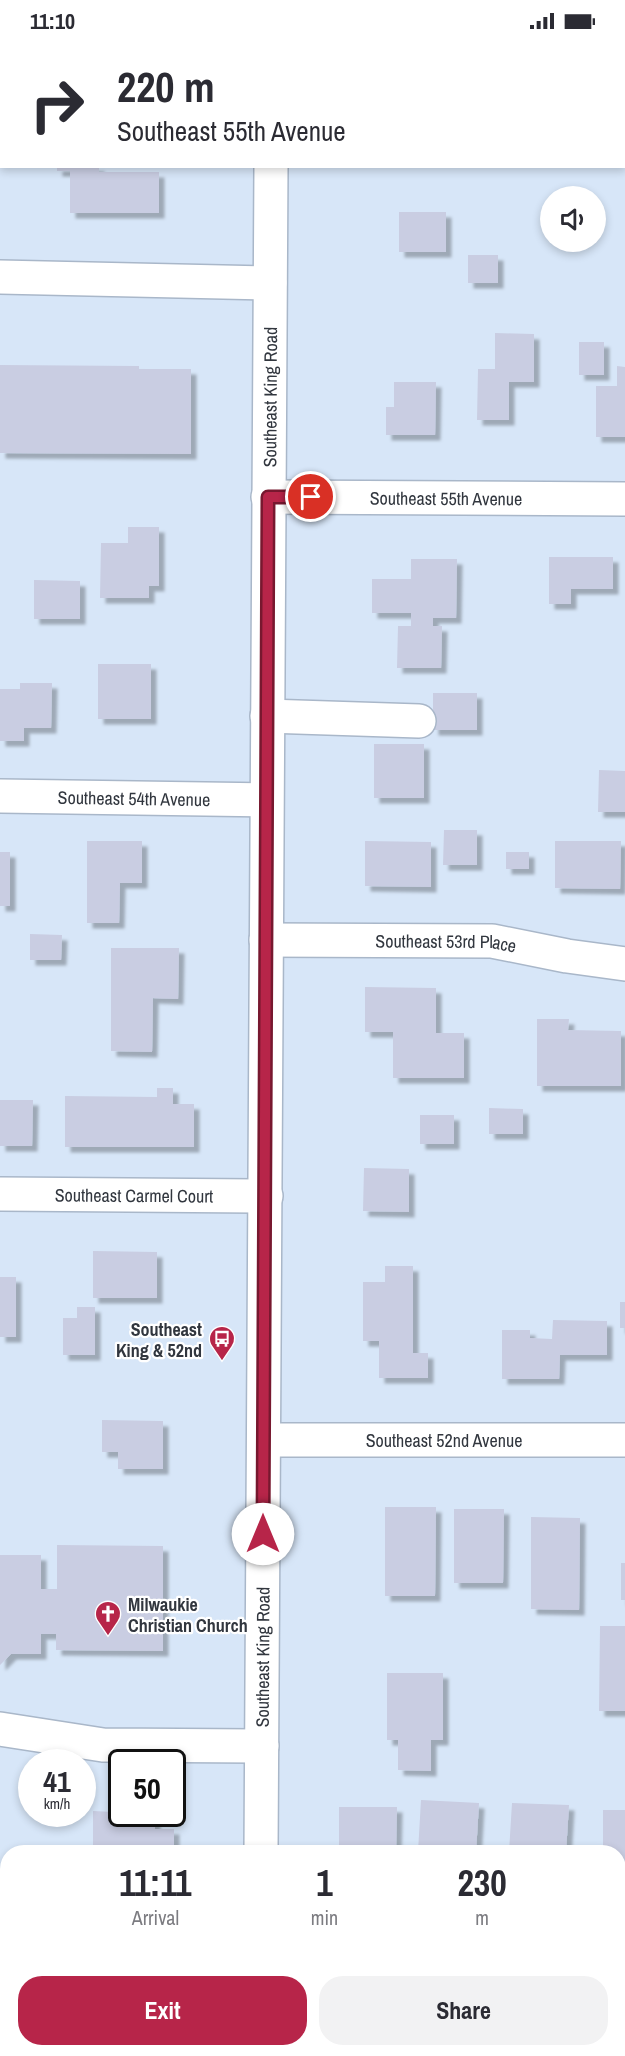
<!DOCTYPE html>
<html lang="en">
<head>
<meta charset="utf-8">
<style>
	:root { --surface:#fff; --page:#f2f2f3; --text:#2b2b33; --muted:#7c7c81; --accent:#b72549 }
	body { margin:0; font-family:"Archivo Narrow",sans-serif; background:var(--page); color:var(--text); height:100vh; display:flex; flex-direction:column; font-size:22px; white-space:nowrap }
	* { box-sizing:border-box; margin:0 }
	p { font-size:20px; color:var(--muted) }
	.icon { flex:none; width:33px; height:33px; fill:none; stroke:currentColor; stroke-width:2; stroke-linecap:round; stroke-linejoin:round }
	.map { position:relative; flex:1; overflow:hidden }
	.drawer { position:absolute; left:0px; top:1803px; width:626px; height:212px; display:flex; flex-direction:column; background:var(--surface); border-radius:24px 24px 0 0; box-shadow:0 3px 9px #0003 }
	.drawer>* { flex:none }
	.guide { position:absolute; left:0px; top:0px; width:626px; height:126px; box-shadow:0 3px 9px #0003; background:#fff; color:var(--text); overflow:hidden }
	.buttons { position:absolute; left:540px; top:144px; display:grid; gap:12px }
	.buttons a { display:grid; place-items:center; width:66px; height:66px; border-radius:50%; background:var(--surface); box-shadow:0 3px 9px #0003; font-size:30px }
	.speed { position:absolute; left:18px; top:1707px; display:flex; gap:12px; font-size:30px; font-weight:700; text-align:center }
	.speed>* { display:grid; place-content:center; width:78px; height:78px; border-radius:50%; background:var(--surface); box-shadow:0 3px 9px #0003; line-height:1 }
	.speed small { font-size:15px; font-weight:400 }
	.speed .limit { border:3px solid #111; border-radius:9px; background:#fff; color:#111 }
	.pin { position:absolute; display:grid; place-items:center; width:51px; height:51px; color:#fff; margin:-26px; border:3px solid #fff; border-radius:50%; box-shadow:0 2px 6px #0007 }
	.me { position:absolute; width:66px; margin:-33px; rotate:0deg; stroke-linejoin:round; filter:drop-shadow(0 0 4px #0008) }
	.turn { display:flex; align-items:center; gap:21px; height:126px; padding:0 18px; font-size:27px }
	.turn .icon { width:78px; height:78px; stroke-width:2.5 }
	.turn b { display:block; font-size:42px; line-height:51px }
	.eta { display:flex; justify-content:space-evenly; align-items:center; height:102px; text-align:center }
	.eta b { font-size:36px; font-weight:800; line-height:42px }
	.button { display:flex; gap:12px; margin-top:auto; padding:12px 18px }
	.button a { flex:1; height:69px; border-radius:24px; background:var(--accent); color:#fff; font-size:24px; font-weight:800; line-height:69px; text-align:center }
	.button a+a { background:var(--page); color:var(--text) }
	.status { display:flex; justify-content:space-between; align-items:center; height:42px; padding:0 30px; background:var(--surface); direction:ltr }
	.status svg { height:16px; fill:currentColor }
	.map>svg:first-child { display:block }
	.building { fill:#c9cde2; filter:url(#shadow) }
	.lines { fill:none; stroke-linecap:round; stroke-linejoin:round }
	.minor-casing { stroke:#a9b7c9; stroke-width:36 }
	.major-casing { stroke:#a9b7c9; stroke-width:36 }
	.minor { stroke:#fff; stroke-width:33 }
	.major { stroke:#fff; stroke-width:33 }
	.route-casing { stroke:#77182f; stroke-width:15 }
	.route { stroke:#b72549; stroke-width:10 }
	.labels { text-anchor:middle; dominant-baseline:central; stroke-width:4.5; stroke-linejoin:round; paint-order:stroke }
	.street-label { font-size:18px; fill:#31363e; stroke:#fff }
	.poi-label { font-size:18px; font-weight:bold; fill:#31363e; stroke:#fff; text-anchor:end }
</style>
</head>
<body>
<div class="status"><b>11:10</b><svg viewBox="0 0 49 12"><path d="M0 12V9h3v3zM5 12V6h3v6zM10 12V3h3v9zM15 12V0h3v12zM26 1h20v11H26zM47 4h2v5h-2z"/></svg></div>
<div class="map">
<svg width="625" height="2014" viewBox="0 0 625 2014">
	<defs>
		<filter id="shadow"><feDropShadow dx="5.5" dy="5.5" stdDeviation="1.5" flood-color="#0004"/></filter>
	</defs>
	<rect width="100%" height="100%" fill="#d7e6f8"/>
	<path class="building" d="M57 124H99V130H159V171H70V129H57Z
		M399 170H446V210H399Z
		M468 213H498V241H468Z
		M495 291 534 292V340H509V378H477L478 327H495Z
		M579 300H604V333H579Z
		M0 323 139 324V327H191V412L0 411Z
		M617 324 625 325V395H596V344H617Z
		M394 340H436L435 393H386V365H394Z
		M128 485H159V544H149V556H100L101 501H128Z
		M549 515H613V547H571V562H549Z
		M411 517H457L456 576H433V584H442L441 626H397L398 584H411V571H372V537H411Z
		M34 538 80 539V577H34Z
		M98 622H151V677H98Z
		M20 641H52L51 686H24V699H0V647H20Z
		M433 651H477V688H433Z
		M374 702H424V756H374Z
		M599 728 625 729V770H598Z
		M444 788H477V823H443Z
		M87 799H142V841H120L119 881H87Z
		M365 799 431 800V845L365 844Z
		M555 799H621L620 847 555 846Z
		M0 810H10V864H0Z
		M506 810H529V827H506Z
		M30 892 62 893 61 918H30Z
		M111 906H179L178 957 153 956 152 1010 111 1009Z
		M365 945 436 946V991H464V1036H393V990H365Z
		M537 977H569L568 988 621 989V1044H537Z
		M157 1046H173V1062H194V1105H65V1054L157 1055Z
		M0 1058H33L32 1104H0Z
		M489 1066 523 1067V1092H489Z
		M420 1073H454V1102H420Z
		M364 1126 409 1127V1170L363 1169Z
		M93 1209 157 1210V1256H93Z
		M385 1224H413V1311H428V1336H379V1299H363V1240H385Z
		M0 1235H16V1295H0Z
		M620 1260H625V1286H620Z
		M77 1265H95V1313H63V1276H77Z
		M553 1278 607 1279V1313H560L559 1337H502V1288H530V1296L552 1297Z
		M102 1378 163 1379V1427H118V1410H102Z
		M385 1465H436L435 1554H385Z
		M454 1467H504L503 1541H454Z
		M531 1475 580 1476 579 1568 531 1567Z
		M57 1503 163 1504V1609L56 1608V1592H41V1612H11L0 1623V1513H41V1547H57Z
		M621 1521H625V1558H621Z
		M600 1584H625V1669H599Z
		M387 1631H443V1698H431V1729L398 1728V1698H387Z
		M421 1758 479 1761 476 1810H418Z
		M512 1761 569 1763 566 1810H509Z
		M339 1765H397L396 1810H339Z
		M603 1768H625V1826H618V1810H603Z
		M93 1769 155 1772V1787H174V1810H93Z
		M48 2007H69V2014H48Z
		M103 2007H155V2014H103Z
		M355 2007H390V2014H355Z
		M547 2007H599V2010L547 2009Z"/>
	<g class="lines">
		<defs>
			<g id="minor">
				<path d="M0 235 270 241"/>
				<path id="s1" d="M268 455 625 457"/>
				<path d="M267 674 419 679"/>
				<path id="s2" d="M0 754 266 758"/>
				<path id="s3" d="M266 898 492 899 567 914 625 922"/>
				<path id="s4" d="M0 1152 266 1154"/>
				<path id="s5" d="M264 1398H625"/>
				<path d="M0 1687 103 1703 262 1704"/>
				<path d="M618 1895 625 1893"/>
			</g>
			<g id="major">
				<path d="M271 2V0"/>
				<path id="s6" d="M261 1810 271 124"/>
				<path d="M259 2014V2007"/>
			</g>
		</defs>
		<use href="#minor" class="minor-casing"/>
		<use href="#major" class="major-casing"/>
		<use href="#minor" class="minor"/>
		<use href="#major" class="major"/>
	</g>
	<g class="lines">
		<defs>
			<path id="route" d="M263 1492 268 455H311"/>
		</defs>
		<use href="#route" class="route-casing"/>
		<use href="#route" class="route"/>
	</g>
	<defs>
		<symbol id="bus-pin" viewBox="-11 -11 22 30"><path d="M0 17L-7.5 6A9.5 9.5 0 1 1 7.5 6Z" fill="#b72549" stroke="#fff"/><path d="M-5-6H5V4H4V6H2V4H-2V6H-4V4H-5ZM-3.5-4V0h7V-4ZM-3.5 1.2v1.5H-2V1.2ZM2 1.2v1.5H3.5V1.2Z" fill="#fff"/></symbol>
		<symbol id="church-pin" viewBox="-11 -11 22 30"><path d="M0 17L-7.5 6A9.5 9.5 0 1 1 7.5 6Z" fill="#b72549" stroke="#fff"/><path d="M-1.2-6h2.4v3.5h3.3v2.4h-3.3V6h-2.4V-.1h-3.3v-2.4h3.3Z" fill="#fff"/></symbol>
	</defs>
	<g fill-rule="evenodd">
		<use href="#bus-pin" x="207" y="1282" width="30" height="40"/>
		<use href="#church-pin" x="93" y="1557" width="30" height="40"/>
	</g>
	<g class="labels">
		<g class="street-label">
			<text stroke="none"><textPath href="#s6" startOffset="1455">Southeast King Road</textPath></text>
			<text stroke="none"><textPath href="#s1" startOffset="178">Southeast 55th Avenue</textPath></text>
			<text stroke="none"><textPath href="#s2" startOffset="134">Southeast 54th Avenue</textPath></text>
			<text stroke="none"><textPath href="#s3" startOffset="180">Southeast 53rd Place</textPath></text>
			<text stroke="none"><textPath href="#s4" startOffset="134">Southeast Carmel Court</textPath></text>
			<text stroke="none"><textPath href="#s5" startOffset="180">Southeast 52nd Avenue</textPath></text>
			<text stroke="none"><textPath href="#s6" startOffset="195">Southeast King Road</textPath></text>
		</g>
		<g class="poi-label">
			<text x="202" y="1287">Southeast<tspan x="202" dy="21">King &amp; 52nd</tspan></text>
			<text x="128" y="1562" text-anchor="start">Milwaukie<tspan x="128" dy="21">Christian Church</tspan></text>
		</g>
	</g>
</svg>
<div class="buttons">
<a><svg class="icon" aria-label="sound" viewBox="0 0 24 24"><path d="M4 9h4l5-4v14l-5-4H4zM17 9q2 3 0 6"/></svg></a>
</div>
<div class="speed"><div>41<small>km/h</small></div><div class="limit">50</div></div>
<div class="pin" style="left:311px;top:455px;background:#d93025"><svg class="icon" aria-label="arrive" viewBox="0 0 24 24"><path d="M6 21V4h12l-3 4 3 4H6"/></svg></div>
<svg class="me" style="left:263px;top:1492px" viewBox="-20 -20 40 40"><circle r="19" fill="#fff"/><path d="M0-13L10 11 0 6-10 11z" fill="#b72549"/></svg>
<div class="guide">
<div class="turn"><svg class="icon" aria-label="right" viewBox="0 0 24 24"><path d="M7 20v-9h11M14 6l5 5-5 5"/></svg><div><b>220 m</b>Southeast 55th Avenue</div></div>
</div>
<section class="drawer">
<div class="eta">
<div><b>11:11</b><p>Arrival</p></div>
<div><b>1</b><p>min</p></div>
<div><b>230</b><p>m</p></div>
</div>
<div class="button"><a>Exit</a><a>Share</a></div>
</section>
</div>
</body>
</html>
